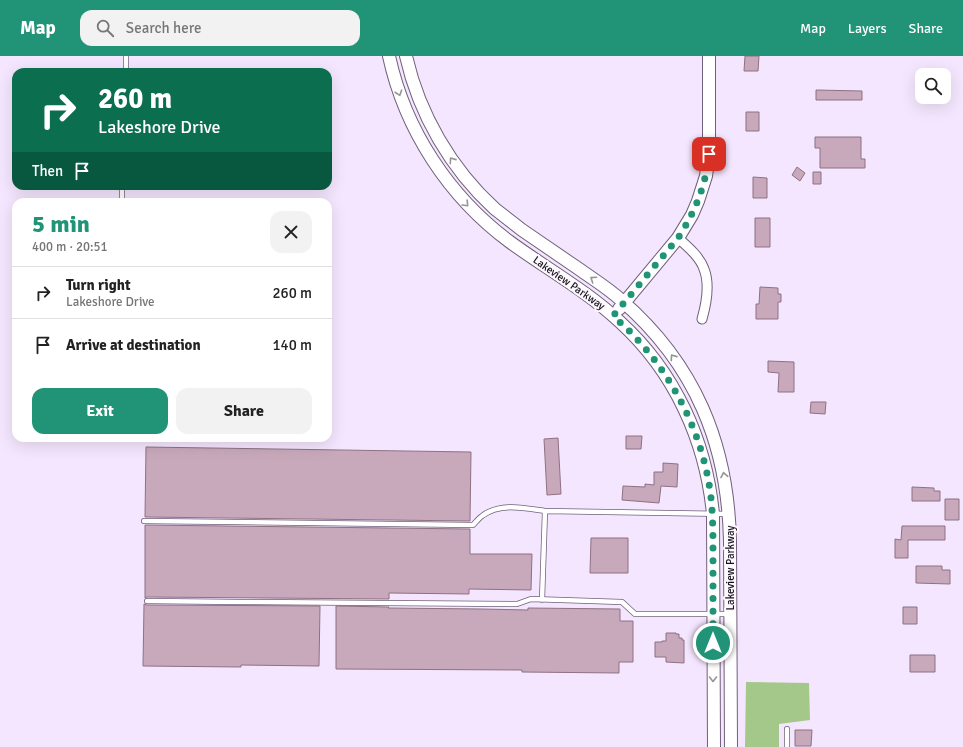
<!DOCTYPE html>
<html lang="en">
<head>
<meta charset="utf-8">
<style>
	:root { --surface:#fff; --page:#f2f2f2; --text:#222; --muted:#767676; --line:#e0e0e0; --accent:#219477 }
	body { margin:0; font-family:Signika,sans-serif; background:var(--page); color:var(--text); height:100vh; display:flex; flex-direction:column; font-size:15px; white-space:nowrap }
	* { box-sizing:border-box; margin:0 }
	p { font-size:13px; color:var(--muted) }
	.icon { flex:none; width:22px; height:22px; fill:none; stroke:currentColor; stroke-width:2; stroke-linecap:round; stroke-linejoin:round }
	.map { position:relative; flex:1; overflow:hidden }
	.drawer { position:absolute; left:12px; top:142px; width:320px; height:244px; display:flex; flex-direction:column; background:var(--surface); border-radius:12px; box-shadow:0 4px 16px #0002 }
	.drawer>* { flex:none }
	.top-card { position:absolute; left:12px; top:12px; width:320px; height:122px; border-radius:12px; box-shadow:0 4px 16px #0002; background:#0b6e4f; color:#fff; overflow:hidden }
	.buttons { position:absolute; left:915px; top:12px; display:grid; gap:8px }
	.buttons a { display:grid; place-items:center; width:36px; height:36px; border-radius:8px; background:var(--surface); box-shadow:0 4px 16px #0002; font-size:20px }
	.pin { position:absolute; display:grid; place-items:center; width:34px; height:34px; color:#fff; margin:-17px; border-radius:8px; box-shadow:0 2px 6px #0006 }
	.me { position:absolute; width:44px; margin:-22px; rotate:0deg; stroke-linejoin:round; filter:drop-shadow(0 0 3px #0008) }
	.turn { display:flex; align-items:center; gap:14px; height:84px; padding:0 20px; font-size:18px }
	.turn .icon { width:52px; height:52px; stroke-width:2.5 }
	.turn b { display:block; font-size:28px; line-height:34px }
	.then { display:flex; align-items:center; height:38px; padding:0 20px; background:#0003; gap:8px; font-size:15px }
	.round { display:grid; place-items:center; flex:none; width:42px; height:42px; border-radius:12px; background:var(--page) }
	.overview { display:flex; align-items:center; justify-content:space-between; height:68px; padding:0 20px }
	h1 { font-size:24px; font-weight:800; line-height:30px; color:var(--accent) }
	.button { display:flex; gap:8px; margin-top:auto; padding:8px 20px }
	.button a { flex:1; height:46px; border-radius:12px; background:var(--accent); color:#fff; font-size:16px; font-weight:800; line-height:46px; text-align:center }
	.button a+a { background:var(--page); color:var(--text) }
	ul { padding:0; list-style:none }
	li { display:flex; align-items:center; gap:12px; height:52px; padding:0 20px; border-top:1px solid var(--line) }
	li div { flex:1 }
	li b { display:block; font-size:15px }
	li em { font-style:normal }
	header { display:flex; align-items:center; gap:24px; box-sizing:border-box; height:56px; padding:0 20px; background:var(--accent); color:#fff }
	header strong { font-size:19px }
	nav { display:flex; gap:22px; margin-inline-start:auto; font-size:14px }
	.search { width:280px; height:36px; background:var(--page); display:flex; align-items:center; gap:10px; box-sizing:border-box; padding:0 14px; border-radius:12px; color:var(--muted); font-size:15px }
	.map>svg:first-child { display:block }
	.green { fill:#a4c889 }
	.building { fill:#c8a9bb; stroke:#8e7182 }
	.lines { fill:none; stroke-linecap:round; stroke-linejoin:round }
	.lane-casing { stroke:#70607a; stroke-width:6 }
	.street-casing { stroke:#70607a; stroke-width:11 }
	.secondary-casing { stroke:#70607a; stroke-width:14 }
	.lane { stroke:#fff; stroke-width:4.5 }
	.street { stroke:#fff; stroke-width:9 }
	.secondary { stroke:#fff; stroke-width:12 }
	.oneway { stroke:#979498 }
	.route { stroke:#219477; stroke-width:7; stroke-dasharray:0 12.6 }
	.labels { text-anchor:middle; dominant-baseline:central; stroke-width:4; stroke-linejoin:round; paint-order:stroke }
	.street-label { font-size:11px; fill:#17111b; stroke:#fcf8fe }
</style>
</head>
<body>
<header>
<strong>Map</strong>
<div class="search"><svg class="icon" aria-label="search" viewBox="0 0 24 24"><circle cx="10" cy="10" r="6"/><path d="M15 15l6 6"/></svg>Search here</div>
<nav><a>Map</a><a>Layers</a><a>Share</a></nav>
</header>
<div class="map">
<svg width="963" height="691" viewBox="0 0 963 691">
	<rect width="100%" height="100%" fill="#f4e6fe"/>
	<path class="green" d="M746 626 809 627 810 664 779 668V691H745Z"/>
	<path class="building" d="M745 0H759L758 15H744Z
		M816 34 862 35V44H816Z
		M746 56H759V75H746Z
		M815 81H861V103H865V112H820V92H815Z
		M797 111 805 117 800 125 792 119Z
		M813 116H821V128H813Z
		M753 121 767 122V142H753Z
		M755 162H770V191H755Z
		M760 231 778 232V238H781V246H778V263H756V248H759Z
		M768 305 794 306V336H778L779 317 768 316Z
		M811 346H826L825 358 810 357Z
		M626 380H642L641 393H626Z
		M558 382 561 438 547 439 544 383Z
		M146 391 471 396 470 465 145 461Z
		M663 407 678 408 677 431 661 430 659 447 622 444 623 430 645 431V428L654 429V416H663Z
		M912 431 934 432V435H940V445H912Z
		M945 443H959V464H945Z
		M145 469 470 473V498H532L531 534 469 533V538L389 537V543L147 541 145 542Z
		M902 470H945V484H908V502H895V483L901 484Z
		M591 482H628V517H590Z
		M916 510H942V514H950V528L916 527Z
		M144 548 147 549 320 550 319 610 241 609V611L143 610Z
		M336 550 389 551 388 552 482 553 528 554V552L620 553V565H633V606H619V617L522 616V614L336 613Z
		M903 551H917V568H903Z
		M666 577H676V578H679V582H682V584H684V607L666 606V601H655V586H662V585H666Z
		M910 599H935V616H910Z
		M795 674H812L811 690H795Z"/>
	<g class="lines">
		<defs>
			<path id="lane" d="M126 0V16
				M122 130V146
				M144 465 473 469C476 466 479 462 482 460 500 446 525 452 545 455L728 458
				M542 544 545 455
				M147 545 239 546H247L517 548 531 543 622 546 635 558H729
				M787 673V691"/>
			<path id="street" d="M678 182C688 191 700 201 704 213 710 228 706 249 702 263"/>
			<path id="secondary" d="M389 0C405 74 449 141 510 186 547 213 587 235 620 266 675 316 706 385 713 458L714 691
				M406 0C419 58 451 113 495 153 504 160 513 167 522 174 541 187 560 200 579 213 593 223 608 232 621 244 695 308 728 388 730 485L731 691
				M619 253 678 182 692 159 698 145 706 120 709 98V0"/>
		</defs>
		<use href="#lane" class="lane-casing"/>
		<use href="#street" class="street-casing"/>
		<use href="#secondary" class="secondary-casing"/>
		<use href="#lane" class="lane"/>
		<use href="#street" class="street"/>
		<use href="#secondary" class="secondary"/>
	</g>
	<defs><path id="oneway-chevron" d="M-2-3.5L2.5 0L-2 3.5" fill="none" stroke-width="1.6" stroke-linecap="round" stroke-linejoin="round"/></defs>
	<g class="oneway">
		<use href="#oneway-chevron" transform="translate(399 37) rotate(71)"/>
		<use href="#oneway-chevron" transform="translate(452 104) rotate(-125)"/>
		<use href="#oneway-chevron" transform="translate(466 148) rotate(46)"/>
		<use href="#oneway-chevron" transform="translate(593 223) rotate(-146)"/>
		<use href="#oneway-chevron" transform="translate(673 301) rotate(-125)"/>
		<use href="#oneway-chevron" transform="translate(724 419) rotate(-101)"/>
		<use href="#oneway-chevron" transform="translate(713 623) rotate(90)"/>
	</g>
	<g class="lines">
		<path class="route" d="M709 98C706 129 695 156 678 182L613 260C666 305 703 372 711 442 713 461 713 480 713 500 713 529 713 558 713 587"/>
	</g>
	<g class="labels">
		<g class="street-label">
			<text transform="translate(569 227) rotate(35)">Lakeview Parkway</text>
			<text transform="translate(730 512) rotate(-90)">Lakeview Parkway</text>
		</g>
	</g>
</svg>
<div class="buttons">
<a><svg class="icon" aria-label="search" viewBox="0 0 24 24"><circle cx="10" cy="10" r="6"/><path d="M15 15l6 6"/></svg></a>
</div>
<div class="pin" style="left:709px;top:98px;background:#d93025"><svg class="icon" aria-label="arrive" viewBox="0 0 24 24"><path d="M6 21V4h12l-3 4 3 4H6"/></svg></div>
<svg class="me" style="left:713px;top:587px" viewBox="-20 -20 40 40"><circle r="17" fill="#219477" stroke="#fff" stroke-width="3"/><path d="M0-11L8 9 0 5-8 9z" fill="#fff"/></svg>
<div class="top-card">
<div class="turn"><svg class="icon" aria-label="right" viewBox="0 0 24 24"><path d="M7 20v-9h11M14 6l5 5-5 5"/></svg><div><b>260 m</b>Lakeshore Drive</div></div>
<div class="then">Then<svg class="icon" aria-label="arrive" viewBox="0 0 24 24"><path d="M6 21V4h12l-3 4 3 4H6"/></svg></div>
</div>
<section class="drawer">
<div class="overview"><div><h1>5 min</h1><p>400 m · 20:51</p></div><a class="round"><svg class="icon" aria-label="close" viewBox="0 0 24 24"><path d="M6 6l12 12M18 6L6 18"/></svg></a></div>
<ul>
<li><svg class="icon" aria-label="right" viewBox="0 0 24 24"><path d="M7 20v-9h11M14 6l5 5-5 5"/></svg><div><b>Turn right</b><p>Lakeshore Drive</p></div><em>260 m</em></li>
<li><svg class="icon" aria-label="arrive" viewBox="0 0 24 24"><path d="M6 21V4h12l-3 4 3 4H6"/></svg><div><b>Arrive at destination</b></div><em>140 m</em></li>
</ul>
<div class="button"><a>Exit</a><a>Share</a></div>
</section>
</div>
</body>
</html>
